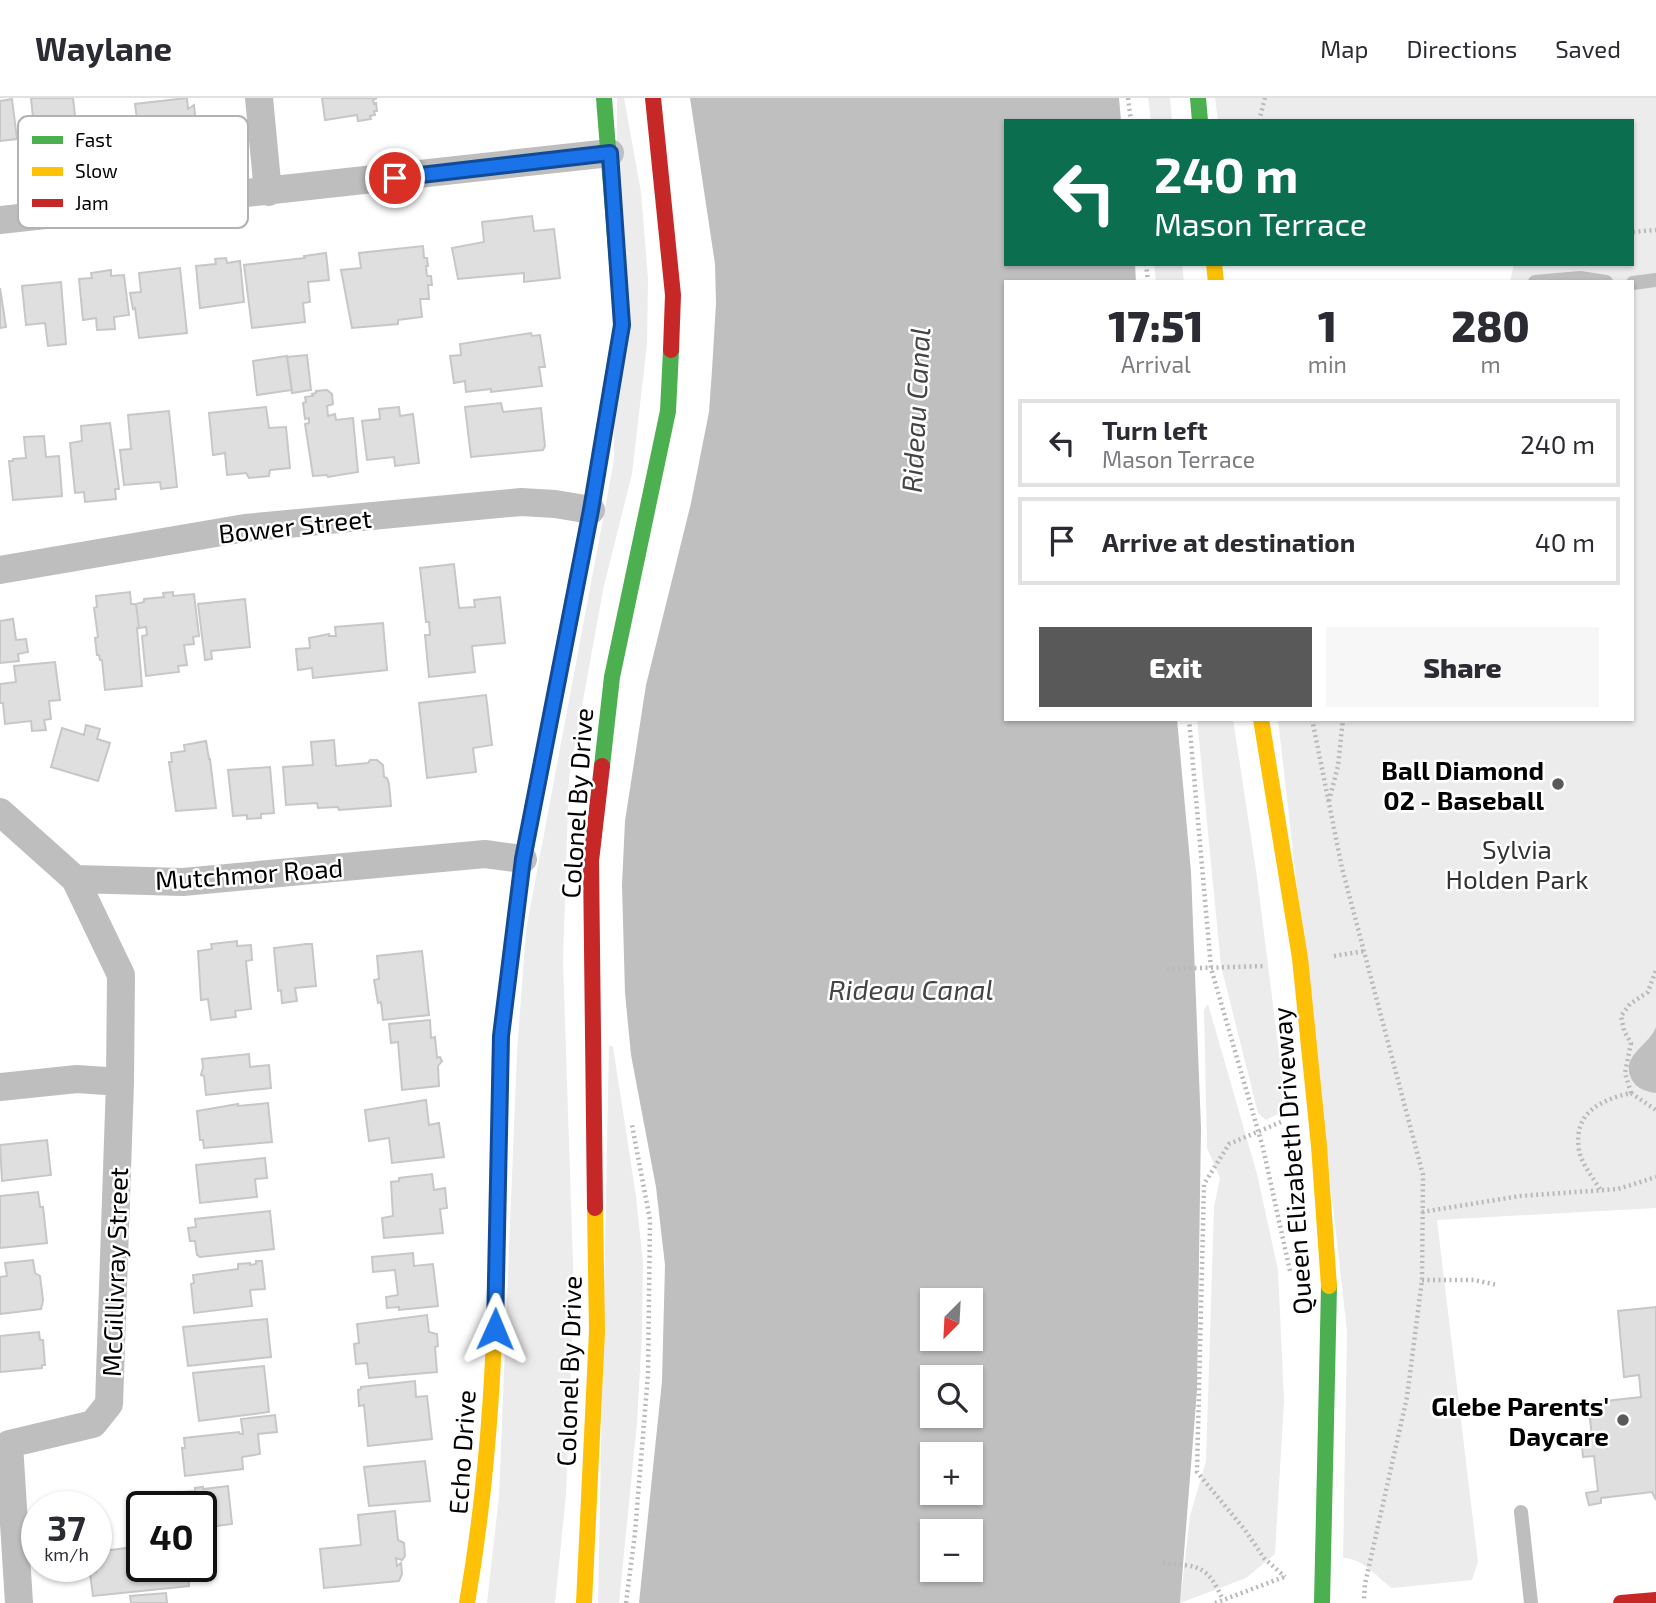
<!DOCTYPE html>
<html lang="en">
<head>
<meta charset="utf-8">
<style>
	:root { --surface:#fff; --page:#f7f7f7; --text:#2b2b33; --muted:#7c7c81; --line:#e1e1e2; --accent:#595959 }
	body { margin:0; font-family:"Exo 2",sans-serif; background:var(--page); color:var(--text); height:100vh; display:flex; flex-direction:column; font-size:26px; white-space:nowrap }
	* { box-sizing:border-box; margin:0 }
	p { font-size:23px; color:var(--muted) }
	.icon { flex:none; width:38px; height:38px; fill:none; stroke:currentColor; stroke-width:2; stroke-linecap:round; stroke-linejoin:round }
	.map { position:relative; flex:1; overflow:hidden }
	.details { position:absolute; left:1004px; top:182px; width:630px; height:441px; display:flex; flex-direction:column; background:var(--surface); border-radius:0px; box-shadow:0 2px 5px #0004 }
	.details>* { flex:none }
	.banner { position:absolute; left:1004px; top:21px; width:630px; height:147px; border-radius:0px; box-shadow:0 2px 5px #0004; background:#0b6e4f; color:#fff; overflow:hidden }
	.needle { width:46px; rotate:204deg }
	.fabs { position:absolute; left:920px; top:1190px; display:grid; gap:14px }
	.fabs a { display:grid; place-items:center; width:63px; height:63px; border-radius:0px; background:var(--surface); box-shadow:0 2px 5px #0004; font-size:35px }
	.speed { position:absolute; left:21px; top:1393px; display:flex; gap:14px; font-size:35px; font-weight:700; text-align:center }
	.speed>* { display:grid; place-content:center; width:91px; height:91px; border-radius:50%; background:var(--surface); box-shadow:0 2px 5px #0004; line-height:1 }
	.speed small { font-size:18px; font-weight:400 }
	.speed .limit { border:4px solid #111; border-radius:10px; background:#fff; color:#111 }
	.pin { position:absolute; display:grid; place-items:center; width:60px; height:60px; color:#fff; margin:-30px; border:4px solid #fff; border-radius:50%; box-shadow:0 2px 7px #0007 }
	.me { position:absolute; width:77px; margin:-38px; rotate:1deg; stroke-linejoin:round; filter:drop-shadow(0 0 5px #0008) }
	.turn { display:flex; align-items:center; gap:24px; height:147px; padding:0 35px; font-size:32px }
	.turn .icon { width:91px; height:91px; stroke-width:2.5 }
	.turn b { display:block; font-size:49px; line-height:60px }
	.eta { display:flex; justify-content:space-evenly; align-items:center; height:119px; text-align:center }
	.eta b { font-size:42px; font-weight:800; line-height:49px }
	.action { display:flex; gap:14px; margin-top:auto; padding:14px 35px }
	.action a { flex:1; height:80px; border-radius:0px; background:var(--accent); color:#fff; font-size:28px; font-weight:800; line-height:80px; text-align:center }
	.action a+a { background:var(--page); color:var(--text) }
	ul { padding:0; list-style:none }
	li { display:flex; align-items:center; gap:21px; height:88px; margin:0 14px 10px; padding:0 21px; border:4px solid var(--line); border-radius:0px }
	li div { flex:1 }
	li b { display:block; font-size:26px }
	li em { font-style:normal }
	header { display:flex; align-items:center; gap:42px; box-sizing:border-box; height:98px; padding:0 35px; background:var(--surface); border-bottom:2px solid var(--line) }
	header strong { font-size:33px }
	nav { display:flex; gap:38px; margin-inline-start:auto; font-size:24px }
	.map>svg:first-child { display:block }
	.green { fill:#ececec }
	.water { fill:#bfbfbf; fill-rule:evenodd }
	.building { fill:#dfdfdf; stroke:#c7c7c7; stroke-width:2 }
	.lines { fill:none; stroke-linecap:round; stroke-linejoin:round }
	.path { stroke:#b9b9b9; stroke-width:4.5; stroke-dasharray:2 3.5; stroke-linecap:butt }
	.lane { stroke:#bebebe; stroke-width:14 }
	.street { stroke:#bebebe; stroke-width:28 }
	.fast { stroke:#4caf50; stroke-width:16 }
	.slow { stroke:#ffc107; stroke-width:16 }
	.jam { stroke:#c62828; stroke-width:16 }
	.route-casing { stroke:#114b97; stroke-width:18 }
	.route { stroke:#1a73e8; stroke-width:12 }
	.poi-dot { fill:#595959; stroke:#fff; stroke-width:2.5 }
	.labels { text-anchor:middle; dominant-baseline:central; stroke-width:5; stroke-linejoin:round; paint-order:stroke }
	.street-label { font-size:26px; fill:#000; stroke:#fff }
	.poi-label { font-size:26px; font-weight:bold; fill:#000; stroke:#fff; text-anchor:end }
	.park-label { font-size:26px; fill:#333; stroke:#fff }
	.water-label { font-size:28px; font-style:italic; fill:#444; stroke:#fff }
	.key { fill:#fff; stroke:#b2b2b2; stroke-width:2 }
	.key-label { font-size:19px; fill:#000 }
</style>
</head>
<body>
<header>
<strong>Waylane</strong>
<nav><a>Map</a><a>Directions</a><a>Saved</a></nav>
</header>
<div class="map">
<svg width="1656" height="1505" viewBox="0 0 1656 1505">
	<rect width="100%" height="100%" fill="#fff"/>
	<path class="green" d="M617 0H624L641 94 648 181 647 246 632 376 603 492 569 680 563 862 574 1196 566 1397 555 1505H487L499 1398 517 955 526 832 614 362Z
		M1148 0H1170L1172 23H1151Z
		M1215 0H1656V1110L1437 1122 1478 1464 1472 1482 1392 1490C1377 1480 1363 1460 1343 1460L1347 1233 1278 621H1633V184H1510L1514 166H1633V23H1218Z
		M1154 166H1182L1184 184H1156Z
		M1197 621H1233L1256 772 1285 1002 1278 1016 1266 1022 1258 1015 1221 868Z
		M1208 906 1257 1076 1278 1172 1284 1303 1275 1456 1246 1480 1180 1505 1190 1418 1206 1363 1214 1109 1220 1080 1207 1050 1204 912Z
		M609 947 613 949 636 1098 643 1165 642 1235 637 1325 619 1505H598Z"/>
	<path class="water" d="M690 0H1119L1121 23H1006V166H1135L1136 184H1006V621H1177L1191 774 1201 1030 1197 1292 1180 1505H639L662 1283 665 1167 656 1089 631 957 625 895 622 787 625 723 646 587 691 405 709 314 712 272 716 205 715 166ZM933 1202H971V1241H933ZM933 1279H971V1318H933ZM933 1356H971V1395H933ZM933 1433H971V1472H933Z
		M1656 929V995C1647 994 1637 991 1632 982 1619 958 1649 948 1656 929Z"/>
	<path class="building" d="M31 0H73L77 35H74V40L62 42V36L35 40Z
		M187 0 188 11 194 7 196 27 188 29 189 38 140 44 135 6Z
		M322 0H377L373 2 374 6 376 5 377 13H374L375 17 370 18 371 21 358 23 357 17 325 22Z
		M12 1 17 41 0 43V3Z
		M532 118 534 133 554 131 560 180 524 184V175L458 181 452 150 484 144 482 124Z
		M423 148 424 160H427L428 168H426L427 178H431L432 187H428L429 201H420L422 219 398 222V226L352 230 341 172 361 170 359 155Z
		M326 155 329 182 308 184 310 204 303 205 305 224 252 230 244 167 305 160 304 158Z
		M226 160 227 165 240 163 244 204 200 210 196 168 216 166 215 161Z
		M180 170 187 235 139 240 135 210 133 211 130 195 141 194 139 175Z
		M111 172V178L124 177 129 217 114 219 115 231 97 232 96 220 83 222 79 181 92 180 91 175Z
		M61 184 66 246 48 248 45 225 26 227 22 188Z
		M0 190 6 229 0 230Z
		M531 235 532 238 540 237 545 269H539L542 288 491 294V291L466 294 465 283 454 285 450 258 461 257 460 246Z
		M307 257 311 292 292 295 287 259Z
		M287 258 292 292 257 297 253 263Z
		M327 292 332 296 333 306 327 308 328 318 335 316 336 322 353 320 358 374 328 379 327 377 313 378 305 326 309 325V320L305 321 303 305 306 304 305 299 313 298 312 296 316 295V293Z
		M501 305 503 314 541 310 545 348 543 352 471 359 465 309Z
		M266 309 269 330 286 329 290 370 270 372 269 378 249 380 246 375 227 377 225 355 213 357 209 315Z
		M399 309 400 318 413 316 419 365 395 368 394 359 367 362 362 323 380 321 379 311Z
		M169 313 177 389 161 391 160 384 124 387 120 352 131 351 128 317Z
		M110 325 119 391H115L116 401 85 404 84 394 75 395 70 345 82 343 81 328Z
		M44 338 46 359 59 358 62 398 13 402 9 363H13V361L26 360 24 339Z
		M454 466 459 510 475 509 474 502 500 499 505 545 472 548 475 574 429 579 425 537H430L429 524H426L420 470Z
		M130 494 131 506H136L139 530H137L142 588 105 592 102 562H100L99 557H97L95 540 98 539 94 510 97 509 96 498Z
		M173 494V498L194 496 199 538 193 539 194 546 184 547 187 567 178 568 179 574 146 578 142 538 147 537 146 529 139 530 136 506 144 504V501L164 499 163 495Z
		M245 501 250 549 211 553 212 561 205 562 198 506Z
		M13 521 16 542 26 541 28 554 18 556 19 563 0 565V523Z
		M383 525 387 572 313 580 312 570 298 572 296 551 310 550 309 540 329 536V538H336L335 529Z
		M55 564 60 602 49 603 51 621 44 622 46 632 32 633 31 623 5 626 3 605H0V586L16 584 14 568Z
		M486 597 492 647 473 650 476 674 427 680 419 605Z
		M86 627 100 631 97 641 110 645 98 683 51 669 62 630 84 637Z
		M334 642 336 668 368 665 370 662H377L383 667 384 679 387 680 389 686 391 708 339 712 338 709 318 710 317 705 286 707 283 669 313 667 311 644Z
		M206 643 209 661H210L216 710 176 713 169 664H172L171 655 185 653 184 647Z
		M270 669 274 715 261 716V720L247 721V717L233 718 228 672Z
		M237 843V848L251 847 252 862 246 863 251 911 235 913 236 919 211 922 208 901 201 902 198 853 212 851 211 846Z
		M306 846H312L316 888 295 890 297 903 282 905 281 892 278 893 274 850Z
		M422 853 429 917 383 922 381 904 378 905 374 882 379 881 377 858Z
		M430 922 431 940 435 939 437 960 440 959 442 963 438 968 439 988 402 992 398 944 391 945 389 926Z
		M249 956 250 969 269 967 271 990 206 997 204 978 201 977 203 969 202 961Z
		M426 1002 429 1027 439 1025 444 1059 392 1065 389 1040 369 1043 365 1012Z
		M268 1005 272 1044 204 1050 203 1042H200L197 1013 238 1006V1008Z
		M47 1042 51 1077 2 1083 0 1047Z
		M265 1060 267 1080 255 1081 257 1099 200 1105 196 1067Z
		M432 1076 434 1092 445 1090 447 1110 440 1111 443 1135 384 1140 382 1120 393 1118 391 1084 399 1083V1080Z
		M38 1094 40 1109H43L47 1145 0 1150V1098Z
		M270 1113 274 1151 200 1159 197 1157 195 1143H190L188 1130 196 1129 195 1121Z
		M413 1155 414 1168 433 1166 438 1208 399 1212V1209L387 1210 386 1199 398 1197 395 1172 373 1174 372 1159Z
		M33 1162 35 1175 40 1178 43 1202 41 1211 0 1216V1179L7 1178 5 1165Z
		M256 1163H262L265 1191 250 1192 252 1208 194 1215 191 1186 194 1185 193 1177 238 1171V1166L250 1165V1167L256 1166Z
		M1656 1209V1402L1652 1394 1601 1400V1405L1589 1407 1586 1395 1598 1393 1594 1358 1583 1359 1581 1339 1592 1338 1588 1305 1641 1299 1639 1277 1624 1279 1618 1213Z
		M427 1217 429 1234 437 1236 438 1248 435 1249 437 1274 369 1280 367 1265 356 1266 354 1246 359 1245 357 1226Z
		M267 1221 271 1259 188 1268 183 1229Z
		M39 1234 40 1242H43L45 1267H42V1270L0 1274V1238Z
		M264 1268 269 1314 199 1323 193 1275Z
		M415 1283 416 1299 427 1298 432 1341 368 1348 364 1307 359 1308 358 1292 361 1291V1289Z
		M275 1317 277 1334 258 1336 260 1356 242 1359 243 1371 185 1378 182 1350H185L184 1340 239 1334 240 1336H243L241 1321Z
		M425 1363 430 1403 369 1408 364 1369Z
		M228 1388 232 1426 201 1430V1409H144L142 1397 195 1393V1390L203 1389V1391Z
		M142 1412V1437L134 1438 132 1419 139 1418 138 1413Z
		M395 1413 398 1442 404 1445 405 1458 402 1462 396 1460 397 1468 401 1465 402 1476 399 1483 324 1490 320 1451 361 1447 358 1417Z
		M142 1448V1468H187L189 1488 93 1498 90 1475 96 1474V1454Z
		M166 1495 167 1505H131L130 1498Z"/>
	<g class="lines">
		<path class="path" d="M1128 0 1131 23
			M1259 23 1265 0
			M1633 134 1656 132
			M1146 166 1148 184
			M1189 621 1211 870 1263 1050 1290 1173
			M1312 621 1342 770 1423 1077 1422 1182 1407 1299 1365 1486 1364 1501
			M1329 703 1338 668 1343 621
			M1334 858 1365 853
			M1167 871 1265 868
			M1631 995 1625 975 1631 945 1624 933 1621 918 1630 906 1648 894 1656 872
			M1281 1024 1229 1046 1204 1086 1197 1374 1245 1432 1264 1460 1285 1479
			M1600 1091C1593 1080 1581 1065 1579 1052 1573 1015 1600 1002 1631 995L1656 1012
			M1422 1114 1520 1098 1618 1091 1656 1079
			M1422 1182H1474L1497 1187
			M1163 1465C1200 1468 1207 1467 1223 1502
			M626 1505 635 1435 648 1276 650 1122 632 1027
			M1215 1505 1284 1479"/>
		<path class="lane" d="M1535 184 1580 180 1606 184
			M1633 185 1656 182
			M1521 1414 1531 1505"/>
		<path class="street" d="M259 0 268 94
			M0 122 610 55
			M0 472 245 430 521 404 555 406 591 412
			M0 714 75 781 183 784 485 756 523 761
			M0 989 77 981 120 984
			M19 1505 9 1346 93 1326 109 1306 120 984 121 877 75 781"/>
		<path class="fast" d="M604 0 622 227 609 302
			M1198 0 1200 23
			M602 668 612 579 668 313 671 252
			M496 1173 501 938 523 761 543 660
			M1322 1505 1329 1188"/>
		<path class="slow" d="M1214 166 1216 184
			M1261 621 1300 860 1319 1048 1329 1188
			M543 660 591 412 609 302
			M467 1505C486 1396 494 1284 496 1173
			M584 1505 597 1233 595 1110"/>
		<path class="jam" d="M653 0 673 197 671 252
			M595 1110 591 763 602 668
			M1621 1505 1656 1502"/>
	</g>
	<g class="lines">
		<defs>
			<path id="route" d="M395 80 610 55 622 227 591 412 523 761 501 938 495 1231"/>
		</defs>
		<use href="#route" class="route-casing"/>
		<use href="#route" class="route"/>
	</g>
	<g class="poi-dot">
		<circle cx="1558" cy="686" r="7"/>
		<circle cx="1623" cy="1322" r="7"/>
	</g>
	<g class="labels">
		<g class="street-label">
			<text transform="translate(295 427) rotate(-6)">Bower Street</text>
			<text transform="translate(576 705) rotate(-86)">Colonel By Drive</text>
			<text transform="translate(249 775) rotate(-4)">Mutchmor Road</text>
			<text transform="translate(1291 1063) rotate(-94)">Queen Elizabeth Driveway</text>
			<text transform="translate(114 1174) rotate(-88)">McGillivray Street</text>
			<text transform="translate(568 1273) rotate(-88)">Colonel By Drive</text>
			<text transform="translate(461 1354) rotate(-86)">Echo Drive</text>
		</g>
		<g class="poi-label">
			<text x="1544" y="671">Ball Diamond<tspan x="1544" dy="30">02 - Baseball</tspan></text>
			<text x="1609" y="1307">Glebe Parents'<tspan x="1609" dy="30">Daycare</tspan></text>
		</g>
		<g class="park-label">
			<text x="1517" y="750">Sylvia<tspan x="1517" dy="30">Holden Park</tspan></text>
		</g>
		<g class="water-label">
			<text transform="translate(915 312) rotate(-87)">Rideau Canal</text>
			<text x="911" y="891">Rideau Canal</text>
		</g>
	</g>
	<rect x="18" y="18" width="230" height="112" rx="10" class="key"/>
	<rect x="32" y="38" width="31" height="8" fill="#4caf50"/>
	<rect x="32" y="69" width="31" height="9" fill="#ffc107"/>
	<rect x="32" y="101" width="31" height="8" fill="#c62828"/>
	<g class="key-label">
		<text x="75" y="49">Fast</text>
		<text x="75" y="80">Slow</text>
		<text x="75" y="112">Jam</text>
	</g>
</svg>
<div class="fabs">
<a><svg class="needle" viewBox="-14 -14 28 28"><path d="M0-13l5 13h-10z" fill="#e53935"/><path d="M0 13l5-13h-10z" fill="#7c7c81"/></svg></a>
<a><svg class="icon" aria-label="search" viewBox="0 0 24 24"><circle cx="10" cy="10" r="6"/><path d="M15 15l6 6"/></svg></a>
<a>+</a>
<a>−</a>
</div>
<div class="speed"><div>37<small>km/h</small></div><div class="limit">40</div></div>
<div class="pin" style="left:395px;top:80px;background:#d93025"><svg class="icon" aria-label="arrive" viewBox="0 0 24 24"><path d="M6 21V4h12l-3 4 3 4H6"/></svg></div>
<svg class="me" style="left:495px;top:1231px" viewBox="-20 -20 40 40"><path d="M0-17L14 15 0 8-14 15z" fill="#1a73e8" stroke="#fff" stroke-width="4"/></svg>
<div class="banner">
<div class="turn"><svg class="icon" aria-label="left" viewBox="0 0 24 24"><path d="M17 20v-9H6M10 6l-5 5 5 5"/></svg><div><b>240 m</b>Mason Terrace</div></div>
</div>
<section class="details">
<div class="eta">
<div><b>17:51</b><p>Arrival</p></div>
<div><b>1</b><p>min</p></div>
<div><b>280</b><p>m</p></div>
</div>
<ul>
<li><svg class="icon" aria-label="left" viewBox="0 0 24 24"><path d="M17 20v-9H6M10 6l-5 5 5 5"/></svg><div><b>Turn left</b><p>Mason Terrace</p></div><em>240 m</em></li>
<li><svg class="icon" aria-label="arrive" viewBox="0 0 24 24"><path d="M6 21V4h12l-3 4 3 4H6"/></svg><div><b>Arrive at destination</b></div><em>40 m</em></li>
</ul>
<div class="action"><a>Exit</a><a>Share</a></div>
</section>
</div>
</body>
</html>
